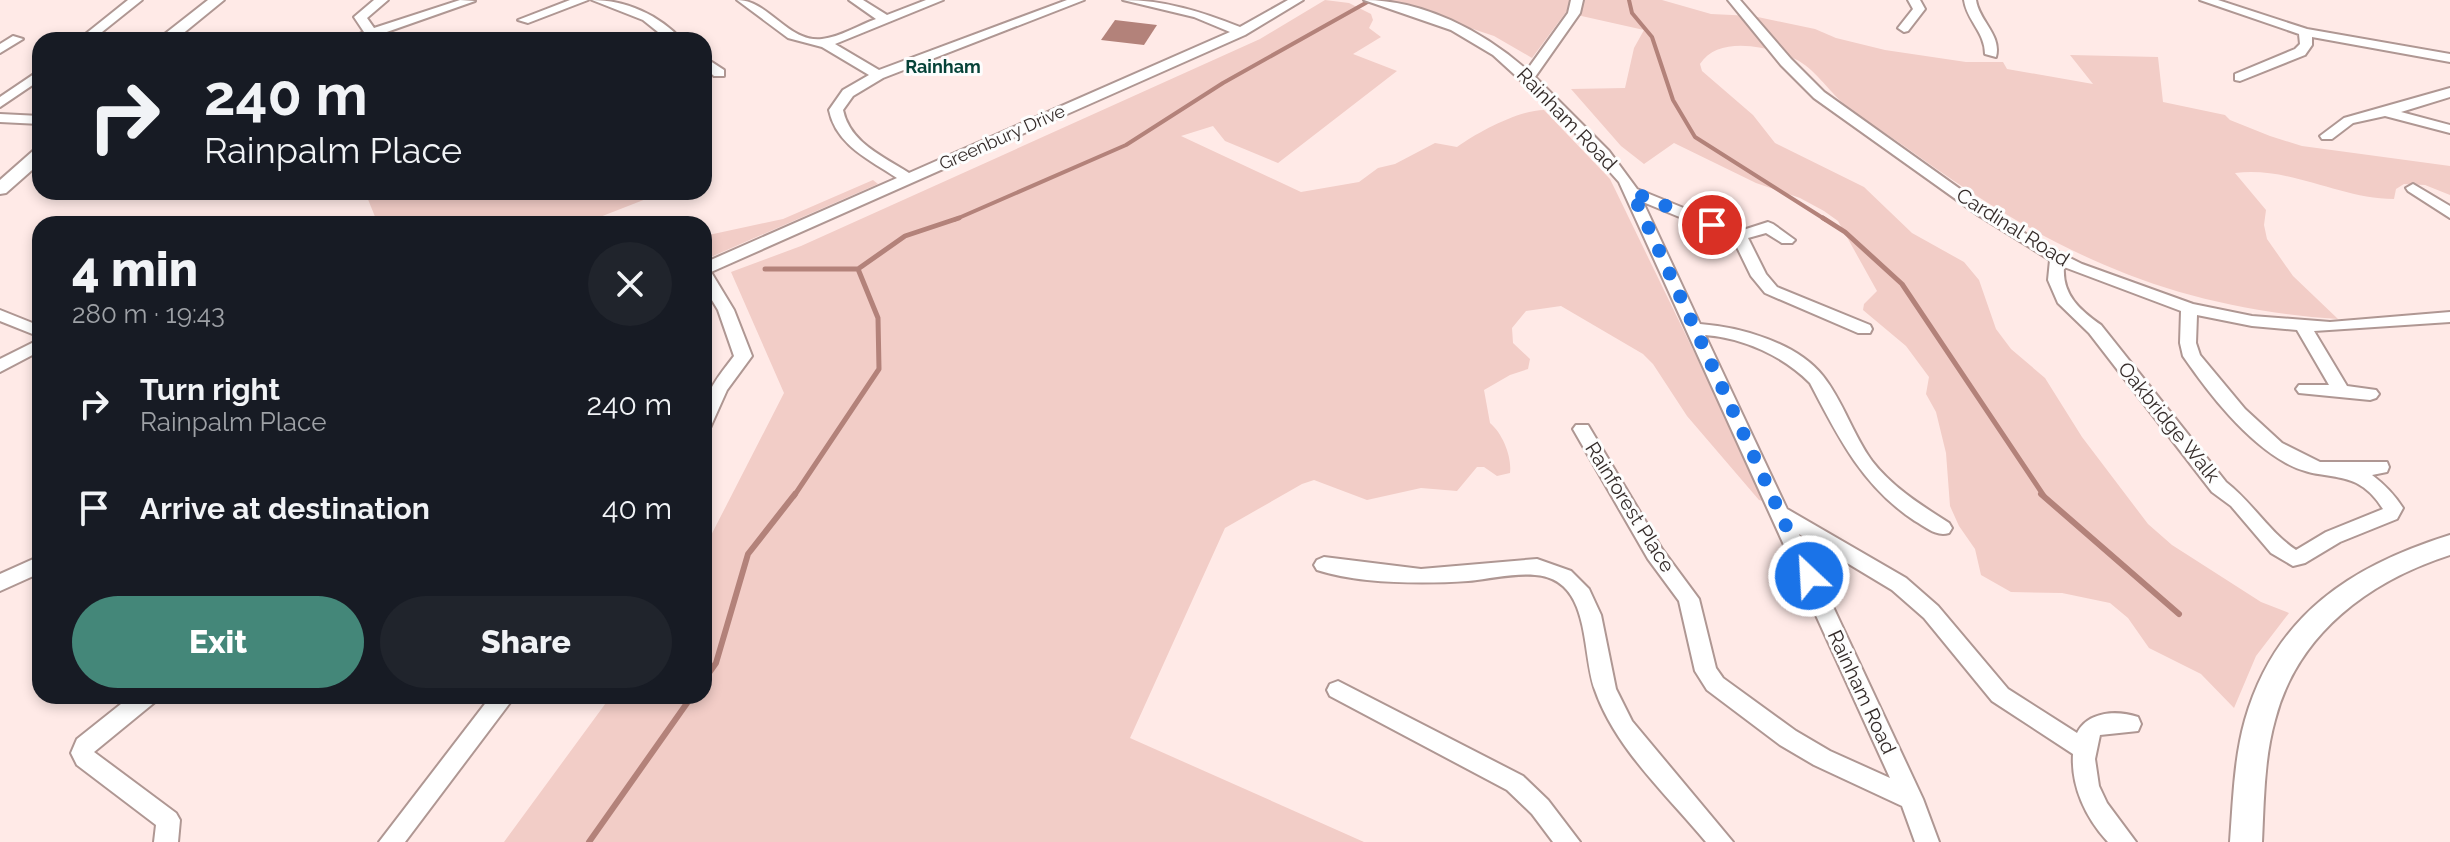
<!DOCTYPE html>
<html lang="en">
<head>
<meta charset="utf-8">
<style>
	:root { --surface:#171b24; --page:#20242c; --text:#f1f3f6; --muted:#9ea1a6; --accent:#448779 }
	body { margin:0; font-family:Raleway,sans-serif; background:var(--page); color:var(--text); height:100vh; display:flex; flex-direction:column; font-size:30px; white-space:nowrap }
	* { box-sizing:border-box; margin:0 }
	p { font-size:26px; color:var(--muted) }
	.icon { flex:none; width:44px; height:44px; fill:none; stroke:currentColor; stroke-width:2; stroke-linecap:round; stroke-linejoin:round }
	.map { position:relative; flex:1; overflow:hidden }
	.details { position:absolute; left:32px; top:216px; width:680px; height:488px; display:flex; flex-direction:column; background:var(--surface); border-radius:24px; box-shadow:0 4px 12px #0003 }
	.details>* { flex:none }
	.hud { position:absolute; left:32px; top:32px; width:680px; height:168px; border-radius:24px; box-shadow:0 4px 12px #0003; background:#171b24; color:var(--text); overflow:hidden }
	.pin { position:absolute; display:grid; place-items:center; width:68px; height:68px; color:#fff; margin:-34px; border:4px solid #fff; border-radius:50%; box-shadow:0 2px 8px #0007 }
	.me { position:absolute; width:88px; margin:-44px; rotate:335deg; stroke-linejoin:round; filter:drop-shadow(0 0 6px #0008) }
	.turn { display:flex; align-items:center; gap:28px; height:168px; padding:0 40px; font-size:36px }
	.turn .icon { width:104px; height:104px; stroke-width:2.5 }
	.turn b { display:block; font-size:56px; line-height:68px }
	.round { display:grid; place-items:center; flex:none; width:84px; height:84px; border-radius:42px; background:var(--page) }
	.overview { display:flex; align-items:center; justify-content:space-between; height:136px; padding:0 40px }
	h1 { font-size:48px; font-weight:800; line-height:60px }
	.primary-button { display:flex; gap:16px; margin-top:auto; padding:16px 40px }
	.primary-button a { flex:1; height:92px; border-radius:48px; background:var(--accent); color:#fff; font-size:32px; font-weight:800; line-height:92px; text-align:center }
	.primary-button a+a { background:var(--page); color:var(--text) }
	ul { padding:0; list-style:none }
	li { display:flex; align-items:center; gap:24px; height:104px; padding:0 40px }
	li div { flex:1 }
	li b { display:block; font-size:30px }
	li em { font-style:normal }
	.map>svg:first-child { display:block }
	.green { fill:#f2cdc7 }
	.water { fill:#b3827a }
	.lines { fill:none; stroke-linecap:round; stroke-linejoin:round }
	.stream-far2 { stroke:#b3827a; stroke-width:4 }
	.stream-far1 { stroke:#b3827a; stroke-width:5 }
	.stream { stroke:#b3827a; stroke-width:6 }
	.minor-casing { stroke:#af9793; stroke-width:4 }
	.tertiary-casing { stroke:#af9793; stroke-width:4 }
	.secondary-casing { stroke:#af9793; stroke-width:4 }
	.minor { fill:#fff; fill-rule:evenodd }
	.tertiary { fill:#fff; fill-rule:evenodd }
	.secondary { fill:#fff; fill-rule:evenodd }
	.route { stroke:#1a73e8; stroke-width:14; stroke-dasharray:0 25.2 }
	.labels { text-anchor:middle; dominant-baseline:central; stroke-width:6; stroke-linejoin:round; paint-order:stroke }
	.far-neighbourhood-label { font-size:18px; font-weight:bold; fill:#064339; stroke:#fdfdfd }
	.far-street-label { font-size:18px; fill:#352c2a; stroke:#fdfdfd }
	.street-label { font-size:20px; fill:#352c2a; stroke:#fdfdfd }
</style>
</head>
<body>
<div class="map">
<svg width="2450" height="842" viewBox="0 0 2450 842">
	<rect width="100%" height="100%" fill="#ffeae7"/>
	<path class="green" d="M1325 0 1349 3 1371 14 1373 20 1369 28 1381 37 1353 54 1397 71 1278 163 1225 141 1213 126 1181 136 1301 192 1359 182 1378 168 1395 164 1435 143 1457 147C1478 132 1519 110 1544 110L1610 179 1767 502 1759 500 1687 416 1653 364 1643 354 1561 306 1526 311 1512 328 1513 343 1530 359 1528 369 1510 375 1484 390 1490 423C1503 434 1512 457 1510 473L1497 476 1484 467H1477L1457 491 1421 488 1367 500 1314 480 1302 484 1225 528 1130 738 1364 842H504L611 696H704V549L784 393 731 272 801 246 1260 39Z
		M1386 0H1571L1572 4 1532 58 1494 36Z
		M1581 0H1662L1711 14 1753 16 1815 29 1836 38 1885 50 1966 62H2003L2007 69 2093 84 2070 55 2158 57 2163 102 2225 115 2230 120 2270 136 2302 146 2450 166V195L2425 185 2404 184 2396 189 2394 199C2340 199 2291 166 2235 173L2266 210 2264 225 2267 239 2293 276 2338 319C2161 307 2045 248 1904 146 1884 132 1863 119 1844 104 1828 90 1814 68 1795 59 1769 46 1718 35 1700 64L1702 71 1753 115 1775 143 1864 187 1912 233 1964 262 1979 280 1996 329 2011 349 2045 378 2082 437 2148 524 2172 545 2261 602 2289 613 2256 656 2234 708 2201 674 2149 648 2128 618 2110 603 2062 593 2011 592 1981 575 1975 549 1959 526 1950 506 1946 453 1936 412 1926 394 1929 377 1906 346 1863 310 1864 304 1877 291 1838 221 1824 211 1800 198 1756 183 1674 143 1644 164 1621 146 1571 89 1625 88 1634 48 1644 30 1577 15Z
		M873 180 878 184 704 260V236L783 219Z
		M365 192H664L582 224H378Z"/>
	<path class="water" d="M1115 20 1157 25 1144 45 1101 40Z"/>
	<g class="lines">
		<path class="stream-far2" d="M1629 0 1632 13 1652 37 1673 100 1695 137 1826 220
			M954 220 1126 145 1223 83 1371 0"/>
		<path class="stream-far1" d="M1823 218 1845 232 1902 284 2044 496
			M765 269H858
			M794 496 879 369 878 318 858 269 905 236 959 218"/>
		<path class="stream" d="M2041 494 2179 614
			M704 680 716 663 748 554 795 494
			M589 842 692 696"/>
		<defs>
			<path id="minor" d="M128 0H142L92 40H78Z
				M374 0H388L367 18 374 28 460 0 475 1 364 40H345L364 32 354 17Z
				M570 0H588L528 23 518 20Z
				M592 0C626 0 659 15 682 40H668L643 20Z
				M737 0C769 0 788 43 822 39 840 37 859 25 876 19L849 0H863L887 15 926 0H943L835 44 879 70 1067 0H1084L883 78 853 96 843 110C850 143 883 156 909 173L1230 32 1194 17 1123 0C1165 0 1202 12 1240 27L1288 0H1303L1245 35 711 272 734 310 752 356 727 390 710 428 704 430C704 392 712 385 734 356L718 310 704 287V263L897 178C870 160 836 145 829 110L843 90 869 75 822 47 788 38Z
				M1364 0C1423 0 1483 31 1527 70L1568 13 1571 0H1583L1580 13 1535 77 1609 151 1637 189 1740 231 1768 222 1773 224 1795 240 1792 243H1782L1766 233 1748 238 1766 274 1777 287 1870 325 1872 329 1870 333H1858L1765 293 1751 276 1733 239 1643 202 1700 324C1741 327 1797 343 1823 376 1843 401 1853 435 1872 461 1893 488 1921 505 1949 523L1952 528 1949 533C1936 537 1926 527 1915 521 1863 487 1838 437 1810 383 1783 356 1744 338 1705 335L1787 509 1906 578 1938 606 2008 689 2077 733C2088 711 2117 710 2138 717L2141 724 2138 731 2100 735 2095 759 2099 786 2107 803 2136 842H2108C2086 818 2071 787 2073 754L1992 701 1924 618 1892 590 1799 534 1923 799 1939 842H1915L1902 806 1814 765 1780 745 1707 690 1695 671 1679 601 1648 559 1573 429 1576 425H1588L1662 549 1699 599 1716 668 1723 678 1796 731 1830 751 1890 778 1619 182 1559 115 1493 55 1451 30Z
				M1728 0H1740L1791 59 1824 92 1988 209 2038 242 2082 264 2193 304 2252 316 2330 322 2450 312V322L2314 331 2347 386 2376 390 2379 394 2376 398 2370 400 2299 393 2296 389 2299 385H2329L2297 330 2252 326 2197 315 2196 343 2200 355 2245 409 2282 443 2320 462H2387L2389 467 2387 472 2372 475C2384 484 2394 494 2403 508L2397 519 2340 542 2305 563 2293 566 2271 553 2231 506 2212 492 2089 333 2058 303 2048 280 2050 260 1978 215 1814 98 1781 65ZM2064 267 2181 311 2180 343 2183 356C2210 395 2245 440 2286 463 2325 485 2355 464 2383 509L2326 532 2296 550C2269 532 2252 502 2226 482L2101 325C2080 310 2062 295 2064 267Z
				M1908 0H1920L1925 9 1908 31 1904 32 1898 28 1913 9Z
				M1964 0H1976C1979 21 2002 35 1996 57L1985 54C1985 32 1967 21 1964 0Z
				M2200 0H2218L2307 29 2450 54V62L2312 37V45L2305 55 2240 81 2235 80V74L2295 49 2300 44 2299 34Z
				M13 36 23 39 0 53V44Z
				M704 57 724 70V76H714L704 67Z
				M40 70V80L0 107V97Z
				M2450 88V97L2401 112 2450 125V133L2385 116 2353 123 2332 139H2322L2320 136 2344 118Z
				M0 114 40 116V124L0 122Z
				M2413 184 2450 206V218L2408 191 2406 188Z
				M0 310 40 326V337L0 321Z
				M40 339V351L0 372V359Z
				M40 556V573L0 591V574Z
				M1324 557 1421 569 1537 559 1571 571 1589 589 1601 615 1616 689 1632 721 1733 842H1706C1667 795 1615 748 1595 690 1581 653 1592 579 1535 575 1514 573 1490 579 1468 581 1424 584 1360 584 1317 570L1314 565 1317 560Z
				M1338 681 1523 776 1548 800 1580 842H1553L1532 814 1507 790 1330 696 1327 690 1330 684Z
				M131 696H158L155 702 94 752 176 813 180 820 178 842H154L156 825 77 765 71 753 77 739Z
				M491 696H515L405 842H379Z"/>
			<path id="tertiary" d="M208 0H224L175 40H157Z
				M40 149V163L6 193 0 194V180L34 150Z"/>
			<path id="secondary" d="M2450 535V555C2369 581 2297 634 2275 720 2264 759 2264 801 2262 842H2230C2233 801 2234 759 2245 720 2275 615 2351 566 2450 535Z"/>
		</defs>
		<use href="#minor" class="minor-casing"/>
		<use href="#tertiary" class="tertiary-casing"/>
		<use href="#secondary" class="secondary-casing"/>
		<use href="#minor" class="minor"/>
		<use href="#tertiary" class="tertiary"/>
		<use href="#secondary" class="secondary"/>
	</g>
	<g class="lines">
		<path class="route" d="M1712 225 1632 192 1809 576"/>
	</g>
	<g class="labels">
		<g class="far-neighbourhood-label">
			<text x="943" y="66">Rainham</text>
		</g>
		<g class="far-street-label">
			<text transform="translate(1002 137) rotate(-24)">Greenbury Drive</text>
		</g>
		<g class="street-label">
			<text transform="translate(1567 119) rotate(46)">Rainham Road</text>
			<text transform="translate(2013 227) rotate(32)">Cardinal Road</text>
			<text transform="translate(2169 422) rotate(51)">Oakbridge Walk</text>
			<text transform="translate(1630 507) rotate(58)">Rainforest Place</text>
			<text transform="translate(1862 692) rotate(65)">Rainham Road</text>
		</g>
	</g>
</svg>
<div class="pin" style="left:1712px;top:225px;background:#d93025"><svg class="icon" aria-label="arrive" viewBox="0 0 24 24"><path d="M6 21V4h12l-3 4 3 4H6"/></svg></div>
<svg class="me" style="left:1809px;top:576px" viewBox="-20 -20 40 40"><circle r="17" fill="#1a73e8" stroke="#fff" stroke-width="3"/><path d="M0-11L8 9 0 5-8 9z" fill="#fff"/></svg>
<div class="hud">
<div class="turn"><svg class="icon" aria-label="right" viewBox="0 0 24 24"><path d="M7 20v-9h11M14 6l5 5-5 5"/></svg><div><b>240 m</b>Rainpalm Place</div></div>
</div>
<section class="details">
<div class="overview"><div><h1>4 min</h1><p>280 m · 19:43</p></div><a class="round"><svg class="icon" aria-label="close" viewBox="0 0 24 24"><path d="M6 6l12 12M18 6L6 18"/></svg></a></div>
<ul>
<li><svg class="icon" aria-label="right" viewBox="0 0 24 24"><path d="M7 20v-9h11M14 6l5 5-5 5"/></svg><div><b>Turn right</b><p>Rainpalm Place</p></div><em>240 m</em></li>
<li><svg class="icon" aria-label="arrive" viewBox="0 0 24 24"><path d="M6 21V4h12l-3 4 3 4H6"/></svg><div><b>Arrive at destination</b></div><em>40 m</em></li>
</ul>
<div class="primary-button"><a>Exit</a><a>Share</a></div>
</section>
</div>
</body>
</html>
